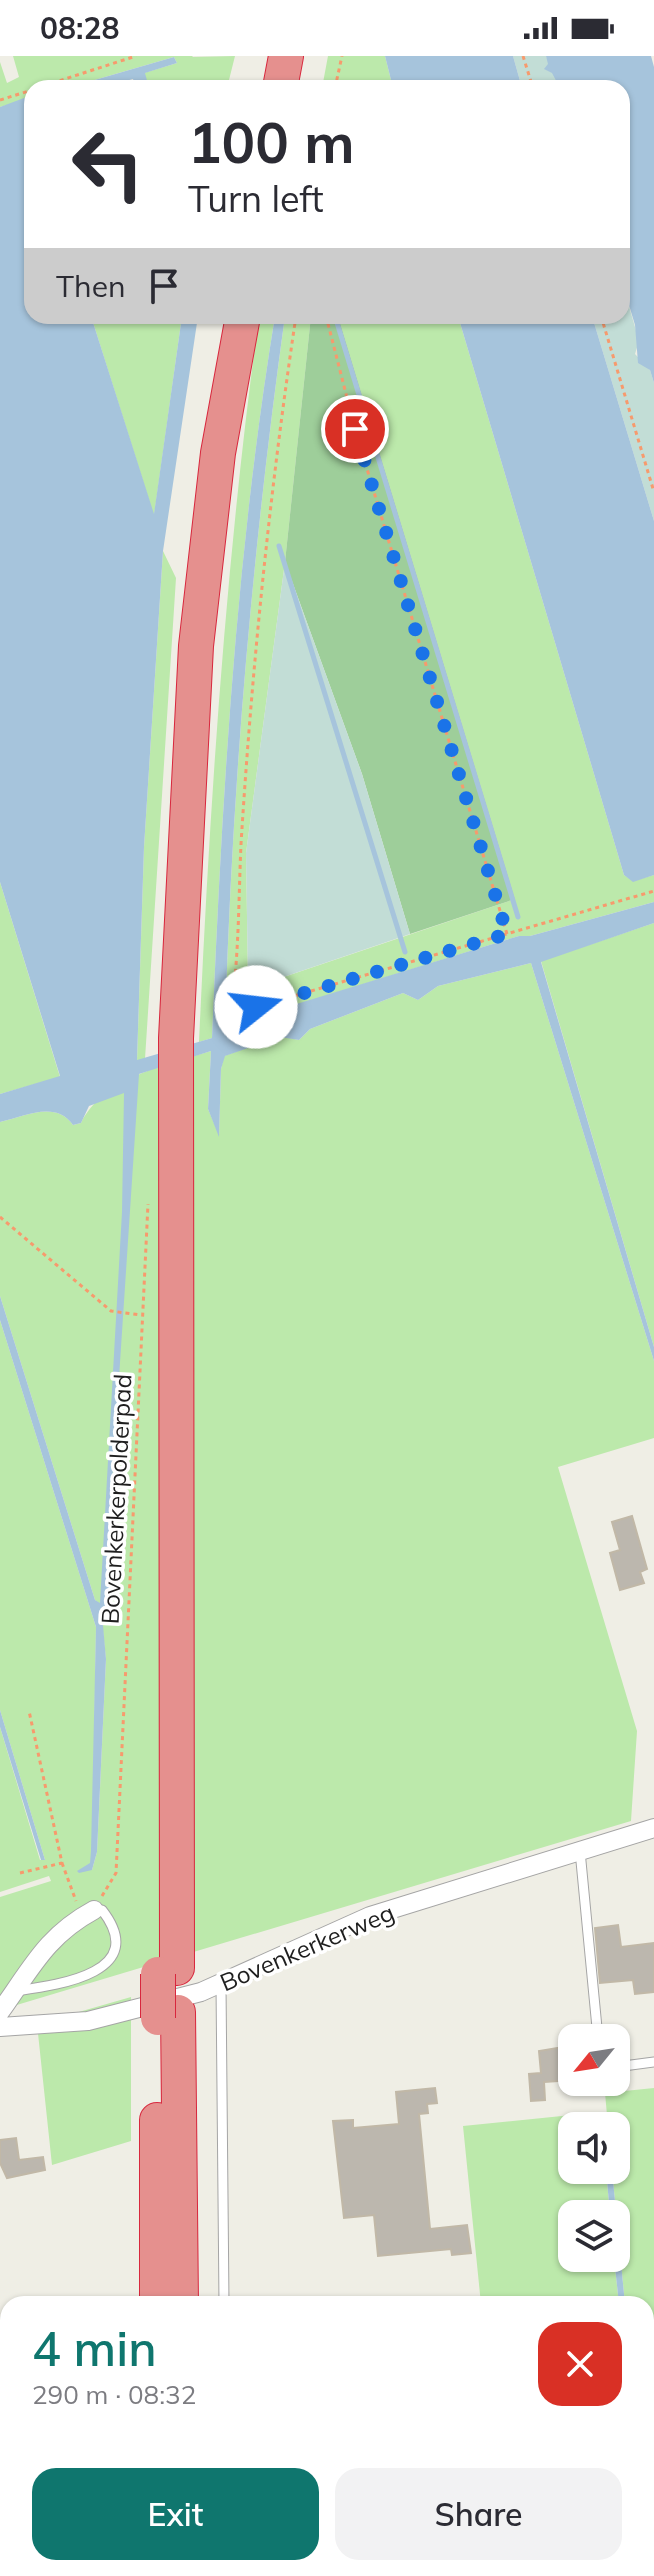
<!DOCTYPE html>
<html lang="en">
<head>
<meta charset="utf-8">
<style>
	:root { --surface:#fff; --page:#f2f2f3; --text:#2b2b33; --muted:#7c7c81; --accent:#0f766e }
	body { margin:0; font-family:Mulish,sans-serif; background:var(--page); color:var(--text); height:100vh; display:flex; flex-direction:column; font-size:30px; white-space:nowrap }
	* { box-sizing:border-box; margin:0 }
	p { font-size:26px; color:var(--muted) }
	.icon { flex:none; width:44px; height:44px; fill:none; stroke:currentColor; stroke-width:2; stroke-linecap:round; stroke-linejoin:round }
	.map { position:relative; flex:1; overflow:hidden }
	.panel { position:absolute; left:0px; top:2240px; width:654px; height:280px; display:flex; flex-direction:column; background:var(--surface); border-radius:24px 24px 0 0; box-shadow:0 2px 6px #0004 }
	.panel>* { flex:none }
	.top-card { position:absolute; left:24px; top:24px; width:606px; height:244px; border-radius:24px; box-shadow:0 2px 6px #0004; background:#fff; color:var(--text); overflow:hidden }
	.needle { width:52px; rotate:240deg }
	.buttons { position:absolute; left:558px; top:1968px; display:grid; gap:16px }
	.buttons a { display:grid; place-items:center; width:72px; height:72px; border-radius:16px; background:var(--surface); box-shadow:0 2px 6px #0004; font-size:40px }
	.pin { position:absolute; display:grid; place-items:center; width:68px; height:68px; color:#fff; margin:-34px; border:4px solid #fff; border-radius:50%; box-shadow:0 2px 8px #0007 }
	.me { position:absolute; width:88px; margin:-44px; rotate:74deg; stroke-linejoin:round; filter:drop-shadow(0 0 6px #0008) }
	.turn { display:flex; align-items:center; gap:28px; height:168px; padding:0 32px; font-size:36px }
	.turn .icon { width:104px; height:104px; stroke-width:2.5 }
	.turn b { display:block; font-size:56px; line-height:68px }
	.then { display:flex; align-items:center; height:76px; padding:0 32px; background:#0003; gap:16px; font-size:30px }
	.round { display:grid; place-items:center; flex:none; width:84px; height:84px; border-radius:24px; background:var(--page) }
	.overview { display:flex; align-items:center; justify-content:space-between; height:136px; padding:0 32px }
	h1 { font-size:48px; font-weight:600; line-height:60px; color:var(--accent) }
	.action { display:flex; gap:16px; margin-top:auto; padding:16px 32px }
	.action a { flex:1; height:92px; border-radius:24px; background:var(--accent); color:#fff; font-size:32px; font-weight:600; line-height:92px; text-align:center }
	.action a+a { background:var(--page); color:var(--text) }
	.status { display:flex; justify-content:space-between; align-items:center; height:56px; padding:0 40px; background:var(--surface); direction:ltr }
	.status svg { height:22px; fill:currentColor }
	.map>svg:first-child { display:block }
	.grass { fill:#bce9ab }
	.forest { fill:#9ece9a }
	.wetland { fill:#c2ddd6 }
	.water { fill:#a6c4dc }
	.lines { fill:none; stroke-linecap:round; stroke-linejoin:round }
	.stream { stroke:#a6c4dc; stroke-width:5 }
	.building { fill:#bcb7ae; stroke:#c1b8a7; stroke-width:2 }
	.lane-casing { stroke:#a5a5a5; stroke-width:11 }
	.street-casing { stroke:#a5a5a5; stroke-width:20 }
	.highway-casing { stroke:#d8273d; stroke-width:36 }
	.path { stroke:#f79a6d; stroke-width:3; stroke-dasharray:4 4; stroke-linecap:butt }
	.lane { stroke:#fff; stroke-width:9 }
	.street { stroke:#fff; stroke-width:18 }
	.highway { stroke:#e5908e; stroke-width:34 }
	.highway-bridge-casing { stroke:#d8273d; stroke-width:36; stroke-linecap:butt }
	.highway-bridge { stroke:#e5908e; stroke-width:34 }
	.route { stroke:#1a73e8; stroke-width:14; stroke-dasharray:0 25.2 }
	.labels { text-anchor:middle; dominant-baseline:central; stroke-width:7; stroke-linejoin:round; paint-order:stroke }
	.street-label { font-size:24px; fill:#1e1e1e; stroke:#fff }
</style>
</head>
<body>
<div class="status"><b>08:28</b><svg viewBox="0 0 49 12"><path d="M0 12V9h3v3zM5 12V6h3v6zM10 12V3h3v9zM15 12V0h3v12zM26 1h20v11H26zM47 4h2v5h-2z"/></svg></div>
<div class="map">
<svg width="654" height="2520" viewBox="0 0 654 2520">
	<rect width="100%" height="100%" fill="#efeee5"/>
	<path class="grass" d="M13 0H192L193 1 235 0 227 32H149L144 17 177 7 174 1 67 32H32V42L0 51V6L7 27 19 21Z
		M328 0H385L393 32H322Z
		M91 260H182L154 460Z
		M259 260H275C236 499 222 741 212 982L199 986C210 743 226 502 259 260Z
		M285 260H311L285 506 246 797 248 925 260 929 515 843 338 260H458L624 819 633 825 654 819V846L530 880H519L225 971C232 732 252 496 285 260Z
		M163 495 176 522 145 1003 137 1005 144 791Z
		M0 826 60 1021 0 1038Z
		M654 867V1291L541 905Z
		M531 907 654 1305V1382L558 1411 637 1675 631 1765 0 1954V1841L51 1825 49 1820 0 1836V1671L40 1804H45L0 1654V1264L96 1571 92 1814 97 1796 106 1603 100 1548 95 1544 0 1240V1066C25 1060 56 1044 73 1069L81 1067C103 1022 167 1008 211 995L208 1053 219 1079 221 1013 224 1000 280 980 299 984 310 973 403 937 418 944 438 930Z
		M131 1941V2085L52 2109 37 1968Z
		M654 2032V2360H646V2248H625L612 2114H616V2070H608L605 2037Z
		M601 2056 602 2070H572V2114H606L610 2158H572V2202H614L619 2248H481L463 2070Z
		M646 2389H654V2520H571L570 2512H646Z
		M0 2416H8V2512H97V2520H0Z
		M246 2512H540L541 2520H246Z"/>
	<path class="forest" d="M311 260H338L515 843 410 878 362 718 285 506Z"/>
	<path class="wetland" d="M513 0H546L560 32H522Z
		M622 226 639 285 635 298 650 314 654 327V465L592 260H622Z
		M285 506 362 718 410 878 260 929 248 926 246 797Z"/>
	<path class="water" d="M385 0H513L522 32H393Z
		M546 0H651L654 11V327L650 314 638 307 635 269 622 226V32H560L552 17 544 13 548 8Z
		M174 1 177 7 145 17 149 32H136L133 23 100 32H67Z
		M24 42H32V52L28 54 32 68V260H91L154 458 182 260H198L163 495 144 791 137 1004 212 982C222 741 236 498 275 260H285C252 496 232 732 225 970L519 880H530L654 846V867L541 906 654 1291V1305L531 907 438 930 418 944 403 937 310 973 299 984 280 981 225 1000 221 1013 219 1081 208 1053 211 995 139 1018 112 1428 110 1551 102 1558 106 1603 97 1796 92 1814 79 1817 77 1815 90 1807 91 1795 96 1571 0 1264V1240L95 1544 100 1547 122 1156 124 1037 89 1050 81 1067 73 1069C56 1044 25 1060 0 1066V1038L60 1020 0 826V51Z
		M458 260H592L654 465V819L633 826 624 819Z
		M0 1654 45 1804H41L0 1671Z
		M606 2114H612L625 2248H619L614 2202 616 2158H610Z"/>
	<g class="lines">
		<path class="stream" d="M335 260 518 861
			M279 490 405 896
			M370 2512 371 2520
			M508 2512 509 2520"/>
	</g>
	<path class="building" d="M632 1460 647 1513 640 1516 644 1527 620 1534 610 1497 620 1494 612 1466Z
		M618 1869 621 1891 654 1887V1936L635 1938 633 1924 600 1927 595 1872Z
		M570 1990 572 2024 544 2026 545 2044 531 2045 529 2018 541 2017 539 1995Z
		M435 2032 437 2047 427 2048 428 2057 419 2058 430 2173 467 2169 471 2197 452 2199 451 2193 378 2200 374 2159 344 2162 333 2065 353 2064V2072L399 2068 396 2036Z
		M16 2082 19 2104 43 2101 45 2114 7 2122 0 2107V2084Z"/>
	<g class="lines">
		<defs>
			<path id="lane" d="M580 1795 598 1982
				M221 1929 224 2248
				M16 1935C58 1929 151 1917 102 1854H94
				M616 2011 654 2006
				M646 2394 654 2393
				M635 2512 636 2520"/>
			<path id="street" d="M0 1956C31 1913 46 1880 94 1854
				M0 1971 88 1965 201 1936 370 1860 654 1772"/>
			<path id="highway" d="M280 32 286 0
				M177 1912 176 982 196 590 218 397 243 260
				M178 1956 181 2248
				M157 2248V2064
				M161 2512V2520"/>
		</defs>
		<use href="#lane" class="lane-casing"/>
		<use href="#street" class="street-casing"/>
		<use href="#highway" class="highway-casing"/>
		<path class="path" d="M523 0 533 32
			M37 32 136 0
			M335 32 342 0
			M0 44 32 34
			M296 260C270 434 252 611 241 788 239 832 239 877 235 921L241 940 256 951 654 835
			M326 260 355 373 507 878
			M601 260 654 436
			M0 1161 111 1255 141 1259
			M62 1807 76 1845
			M20 1817 62 1807 29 1655
			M102 1840 116 1817 148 1148"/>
		<use href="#lane" class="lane"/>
		<use href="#street" class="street"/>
		<use href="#highway" class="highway"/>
		<defs>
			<path id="highway-bridge" d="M158 1962V1918"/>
		</defs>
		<use href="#highway-bridge" class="highway-bridge-casing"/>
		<use href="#highway-bridge" class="highway-bridge"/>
	</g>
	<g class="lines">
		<path class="route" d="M256 951 507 878 355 373"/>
	</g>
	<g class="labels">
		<g class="street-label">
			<text transform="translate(116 1443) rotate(-87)">Bovenkerkerpolderpad</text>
			<text transform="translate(307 1891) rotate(-23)">Bovenkerkerweg</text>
		</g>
	</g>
</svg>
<div class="buttons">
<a><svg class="needle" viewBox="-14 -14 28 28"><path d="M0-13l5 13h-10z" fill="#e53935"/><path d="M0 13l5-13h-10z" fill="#7c7c81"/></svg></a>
<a><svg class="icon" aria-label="sound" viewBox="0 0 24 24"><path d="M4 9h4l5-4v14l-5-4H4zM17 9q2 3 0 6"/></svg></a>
<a><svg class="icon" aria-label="layers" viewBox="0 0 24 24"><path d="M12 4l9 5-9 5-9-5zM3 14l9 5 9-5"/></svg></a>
</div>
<div class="pin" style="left:355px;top:373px;background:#d93025"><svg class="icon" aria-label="arrive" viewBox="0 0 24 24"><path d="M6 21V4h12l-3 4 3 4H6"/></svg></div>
<svg class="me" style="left:256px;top:951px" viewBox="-20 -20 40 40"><circle r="19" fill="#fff"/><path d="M0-13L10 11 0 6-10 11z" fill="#1a73e8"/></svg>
<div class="top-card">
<div class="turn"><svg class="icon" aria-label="left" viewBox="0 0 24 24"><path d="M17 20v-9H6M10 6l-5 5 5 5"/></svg><div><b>100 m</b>Turn left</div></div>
<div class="then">Then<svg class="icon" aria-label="arrive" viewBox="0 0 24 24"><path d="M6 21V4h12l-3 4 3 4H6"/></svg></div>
</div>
<section class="panel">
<div class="overview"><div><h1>4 min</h1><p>290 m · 08:32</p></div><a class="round" style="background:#d93025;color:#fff"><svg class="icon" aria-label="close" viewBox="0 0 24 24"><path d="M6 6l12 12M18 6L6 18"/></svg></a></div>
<div class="action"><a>Exit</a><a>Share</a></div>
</section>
</div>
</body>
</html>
